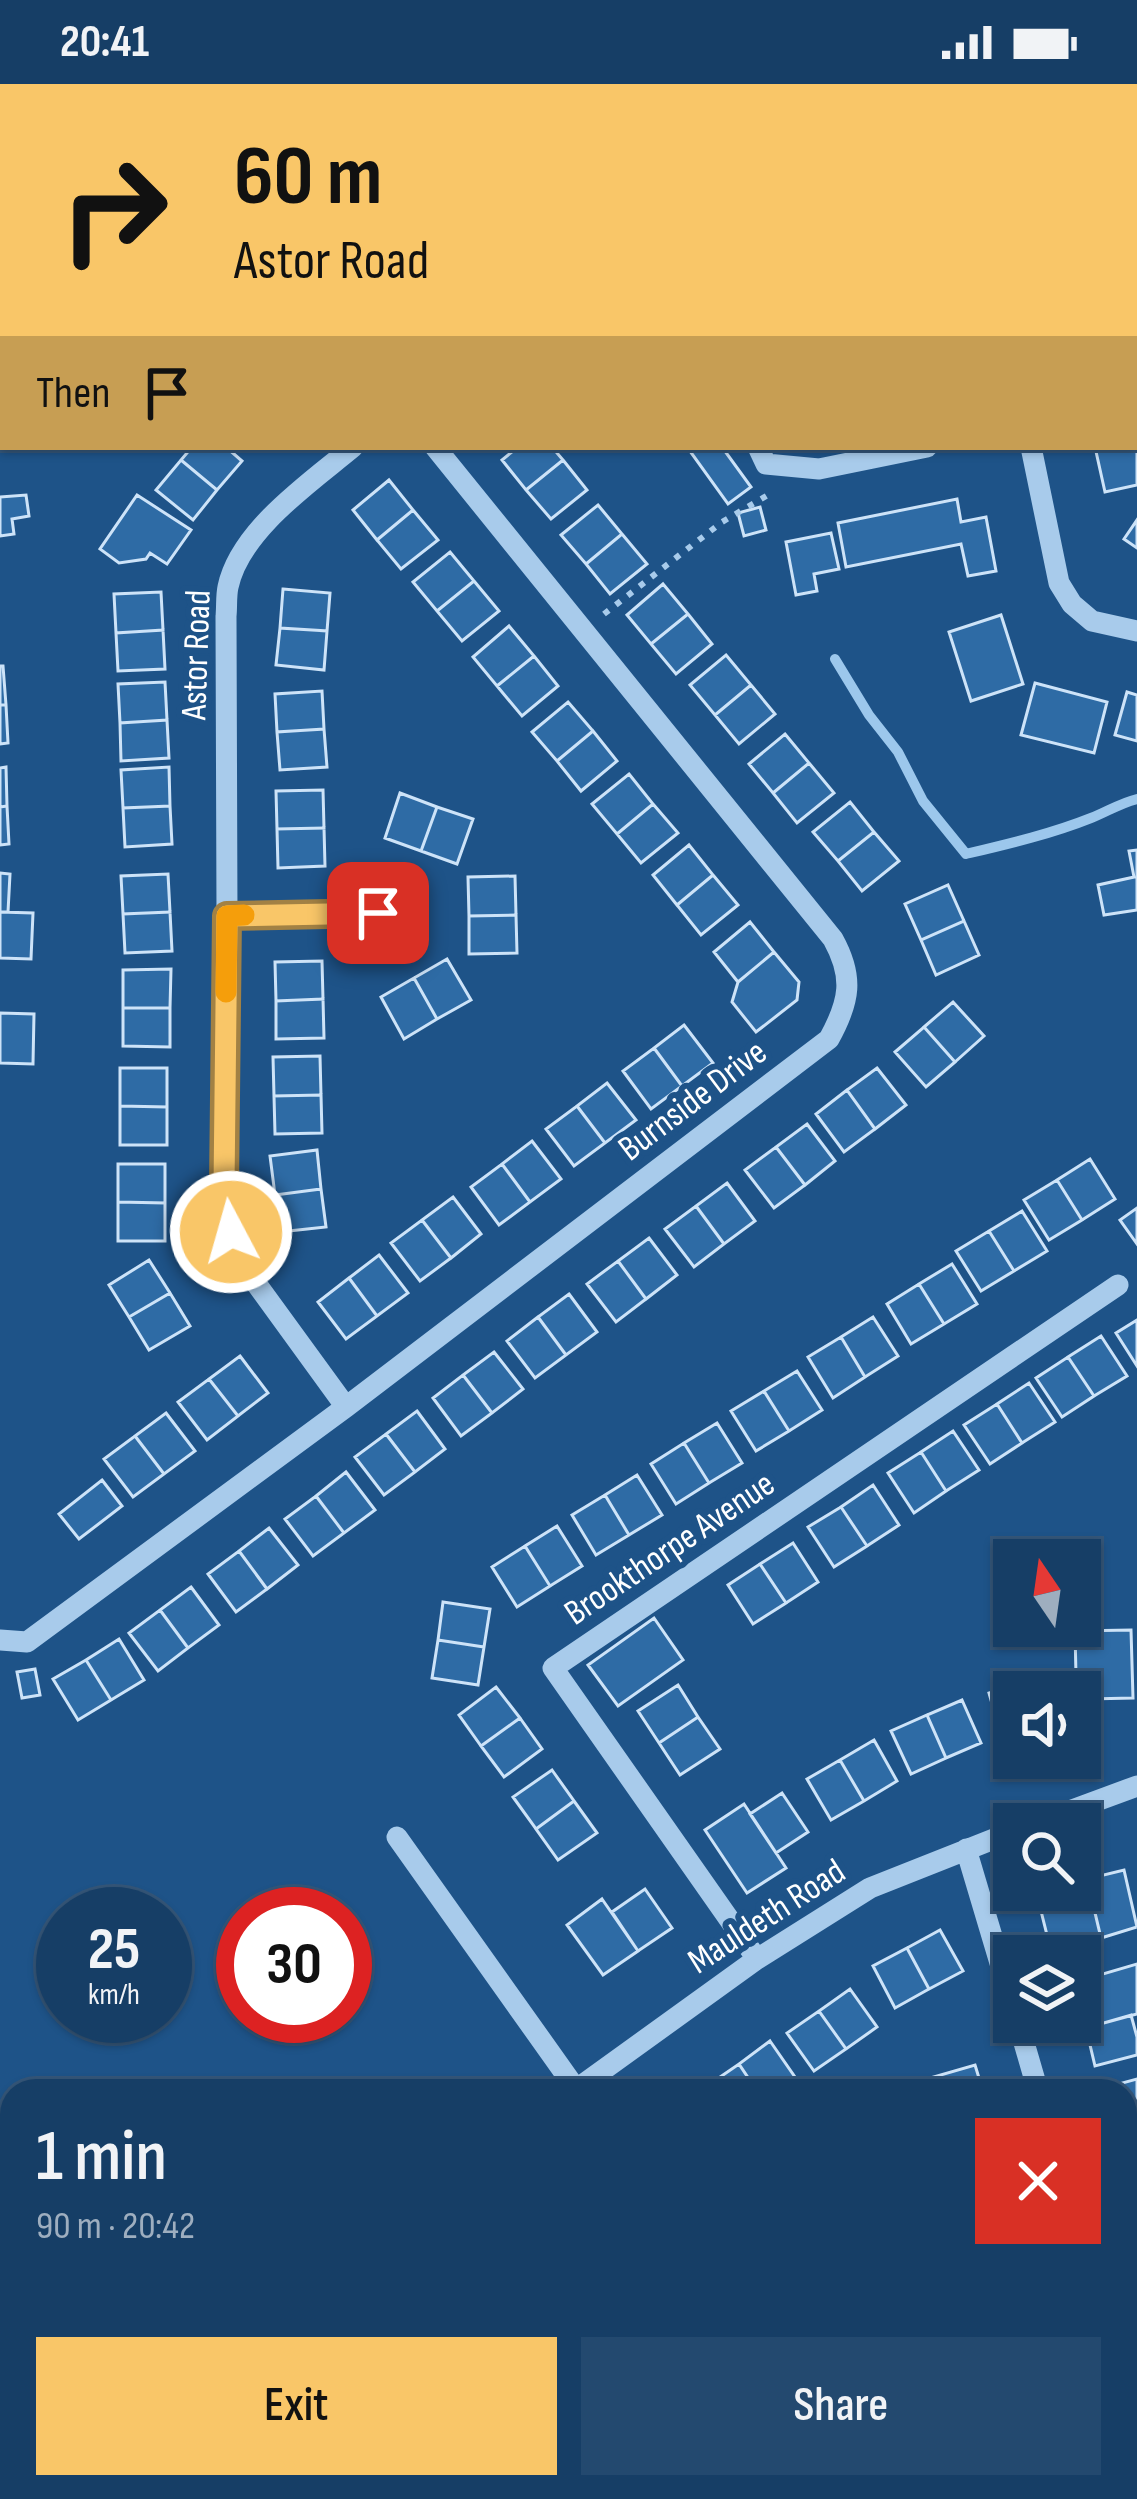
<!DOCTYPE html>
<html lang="en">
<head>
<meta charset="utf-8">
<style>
	:root { --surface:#163e66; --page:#23496f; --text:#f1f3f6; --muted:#9eaebf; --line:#35577a; --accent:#f9c668 }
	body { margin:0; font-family:"Sofia Sans Condensed",sans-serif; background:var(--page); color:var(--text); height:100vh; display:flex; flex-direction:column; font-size:45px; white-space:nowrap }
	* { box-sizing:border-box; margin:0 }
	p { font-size:39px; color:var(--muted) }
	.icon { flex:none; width:66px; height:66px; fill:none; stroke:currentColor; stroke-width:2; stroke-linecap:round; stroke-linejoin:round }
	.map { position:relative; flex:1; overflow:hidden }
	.sheet { position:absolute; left:0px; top:1995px; width:1137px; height:420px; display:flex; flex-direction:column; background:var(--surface); border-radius:36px 36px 0 0; box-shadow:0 3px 9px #0004,0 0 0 3px var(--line) }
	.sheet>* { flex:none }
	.hud { position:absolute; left:0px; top:0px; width:1137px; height:366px; box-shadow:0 3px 9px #0004,0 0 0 3px var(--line); background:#f9c668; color:#111; overflow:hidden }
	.needle { width:78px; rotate:347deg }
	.fabs { position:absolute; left:993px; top:1455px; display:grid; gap:24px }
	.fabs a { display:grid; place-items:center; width:108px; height:108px; border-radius:0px; background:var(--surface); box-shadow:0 3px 9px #0004,0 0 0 3px var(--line); font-size:60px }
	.speed { position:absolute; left:36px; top:1803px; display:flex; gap:24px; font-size:60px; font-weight:700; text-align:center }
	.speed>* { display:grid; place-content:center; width:156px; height:156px; border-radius:50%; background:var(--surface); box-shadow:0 3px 9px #0004,0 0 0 3px var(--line); line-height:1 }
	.speed small { font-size:30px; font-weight:400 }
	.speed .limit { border:18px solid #d22; background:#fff; color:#111 }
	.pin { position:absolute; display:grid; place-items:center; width:102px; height:102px; color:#fff; margin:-51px; border-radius:24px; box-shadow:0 6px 18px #0006 }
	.me { position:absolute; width:132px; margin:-66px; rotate:354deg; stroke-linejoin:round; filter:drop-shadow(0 0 9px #0008) }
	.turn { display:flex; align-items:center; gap:42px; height:252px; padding:0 36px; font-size:54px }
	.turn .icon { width:156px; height:156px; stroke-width:2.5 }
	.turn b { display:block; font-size:84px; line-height:102px }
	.then { display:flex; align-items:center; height:114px; padding:0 36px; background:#0003; gap:24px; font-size:45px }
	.round { display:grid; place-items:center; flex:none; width:126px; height:126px; border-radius:0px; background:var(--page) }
	.head { display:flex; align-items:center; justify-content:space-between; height:204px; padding:0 36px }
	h1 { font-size:72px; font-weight:600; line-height:90px }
	.button { display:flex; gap:24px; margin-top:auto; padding:24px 36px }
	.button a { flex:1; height:138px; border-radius:0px; background:var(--accent); color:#111; font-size:48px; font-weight:600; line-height:138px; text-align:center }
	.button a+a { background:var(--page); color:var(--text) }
	.status { display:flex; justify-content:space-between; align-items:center; height:84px; padding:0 60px; background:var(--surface); direction:ltr }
	.status svg { height:33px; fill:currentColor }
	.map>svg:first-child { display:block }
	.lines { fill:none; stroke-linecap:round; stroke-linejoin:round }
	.stream { stroke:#9cc7ec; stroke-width:10 }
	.building { fill:#2e6ba5; stroke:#cde3f8; stroke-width:3 }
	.path { stroke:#a8cbeb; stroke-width:6; stroke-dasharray:6 9; stroke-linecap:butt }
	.minor { stroke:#a8cbeb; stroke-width:21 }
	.route-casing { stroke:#a28144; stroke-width:30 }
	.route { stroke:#f9c668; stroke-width:21 }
	.slow { stroke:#f59e0b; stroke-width:21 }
	.labels { text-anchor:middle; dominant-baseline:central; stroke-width:12; stroke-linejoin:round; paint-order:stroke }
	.street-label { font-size:36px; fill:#fff; stroke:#1e5388 }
</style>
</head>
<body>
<div class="status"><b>20:41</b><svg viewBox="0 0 49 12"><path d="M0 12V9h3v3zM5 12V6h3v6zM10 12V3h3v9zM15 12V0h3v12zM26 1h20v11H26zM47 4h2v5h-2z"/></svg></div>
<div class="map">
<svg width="1137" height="2415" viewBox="0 0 1137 2415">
	<rect width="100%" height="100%" fill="#1e5388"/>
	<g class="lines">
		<path class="stream" d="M372 0 374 3
			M835 575 869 631 898 668 923 717 966 770C1008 760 1051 750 1091 734 1107 728 1120 719 1137 715"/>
	</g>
	<path class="building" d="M59 0H111L112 3H60Z
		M902 0H966L969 3H898Z
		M1137 23V81L1134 77V26Z
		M0 259H3V307L0 308Z
		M1134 338 1137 352V401L1105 408 1095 363H1134Z
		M192 363H226L242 377 217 406 181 376Z
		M518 363H552L563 376 526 406 502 376Z
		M687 363H722L751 403 728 420Z
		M181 376 217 406 193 436 156 406Z
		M563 376 587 406 551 435 526 406Z
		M389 396 413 426 377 456 353 426Z
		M26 411 29 432 12 435 14 450 0 452V413Z
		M137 411 191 446 167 480 150 469 146 475 119 479 100 465Z
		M957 415 961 438 986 433 996 487 968 492 961 460 846 483 838 439Z
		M598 421 622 450 586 480 561 451Z
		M760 423 766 446 744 452 738 429Z
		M413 426 438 456 401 485 377 456Z
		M1137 436V464L1124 455Z
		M831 449 839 485 814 490 817 507 796 511 786 458Z
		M622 450 647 480 610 510 586 480Z
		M450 468 474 497 437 527 413 498Z
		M474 497 499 527 462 557 437 527Z
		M663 500 688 530 651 560 627 531Z
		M283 505 330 509 327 547 280 544Z
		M161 508 163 546 116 549 114 510Z
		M688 530 712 560 676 590 651 560Z
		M1001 531 1023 600 971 617 949 548Z
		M509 542 534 572 497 602 473 573Z
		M280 544 327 547 324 586 276 581Z
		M163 546 165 585 118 587 116 549Z
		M726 571 751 601 715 631 690 601Z
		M534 572 558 602 522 632 497 602Z
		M0 582H3L6 621H0Z
		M165 598 167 636 120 639 118 600Z
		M1035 599 1107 618 1094 669 1021 651Z
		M751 601 775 630 739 660 715 631Z
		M322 607 324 645 277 648 275 610Z
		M1127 608 1137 611V657L1115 651Z
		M568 618 593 647 557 677 532 648Z
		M0 621H6L8 659 0 660Z
		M167 636 169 674 121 677 120 639Z
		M324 645 327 683 280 686 277 648Z
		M593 647 617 677 581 707 557 677Z
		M785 650 809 679 773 709 749 680Z
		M809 679 834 709 797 739 773 709Z
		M6 683 7 722 0 723V684Z
		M169 683 170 722 123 724 121 686Z
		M629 690 653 720 617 750 592 720Z
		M323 706 324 744 277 745 276 707Z
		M400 709 437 723 421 767 385 754Z
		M850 718 874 748 838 777 813 748Z
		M653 720 678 749 641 779 617 750Z
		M7 722 9 760 0 761V723Z
		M170 722 172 760 125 763 123 724Z
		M437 723 473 735 457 780 421 767Z
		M324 744 325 782 278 784 277 745Z
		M874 748 899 777 862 807 838 777Z
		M689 761 713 791 677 821 653 791Z
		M1137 766V826L1104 831 1098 801 1134 793 1129 767Z
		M0 789 10 790 8 828H0Z
		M168 790 170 828 123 830 121 792Z
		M713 791 738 821 701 851 677 821Z
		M515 792 516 831 469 832 468 793Z
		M948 801 964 837 921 856 905 820Z
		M0 828 33 829 31 875 0 874Z
		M170 828 172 867 125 869 123 830Z
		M516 831 517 869 469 870V832Z
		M964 837 979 871 936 891 921 856Z
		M750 838 774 868 738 898 714 868Z
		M774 868 799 898 797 916 756 948 732 918 738 898Z
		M447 875 471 916 437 935 414 894Z
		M322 877 323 915 276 917 275 878Z
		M171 885 170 924H123V886Z
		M414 894 437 935 404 955 381 913Z
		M323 915 324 954 276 955V917Z
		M953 918 984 952 955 978 924 943Z
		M123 924H170V963L123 962Z
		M0 929 34 930 33 980 0 979Z
		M684 941 713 979 682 1002 654 964Z
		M924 943 955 978 926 1003 895 968Z
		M654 964 682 1002 651 1025 623 987Z
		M320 972 321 1011 274 1012 273 973Z
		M120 984H167V1023L120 1022Z
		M877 984 906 1021 875 1045 847 1006Z
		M607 999 636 1036 605 1059 577 1022Z
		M847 1006 875 1045 844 1068 816 1030Z
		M321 1011 322 1049 275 1050 274 1012Z
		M120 1022 167 1023V1061H120Z
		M577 1022 605 1059 574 1082 546 1045Z
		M807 1040 835 1077 805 1101 776 1063Z
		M532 1057 561 1095 530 1118 502 1080Z
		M776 1063 805 1101 774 1124 745 1086Z
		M317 1066 321 1105 275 1111 270 1072Z
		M1090 1075 1115 1115 1082 1136 1057 1096Z
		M118 1080H165V1119L118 1118Z
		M502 1080 530 1118 499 1141 471 1103Z
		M1057 1096 1082 1136 1049 1156 1024 1116Z
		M727 1099 755 1137 724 1160 696 1122Z
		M321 1105 326 1143 279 1148 275 1111Z
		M453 1113 481 1150 451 1174 422 1136Z
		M118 1118 165 1119V1157H118Z
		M696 1122 724 1160 694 1183 665 1145Z
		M1137 1124V1160L1120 1136Z
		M1022 1127 1047 1167 1014 1187 989 1147Z
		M422 1136 451 1174 420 1197 391 1159Z
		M989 1147 1014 1187 981 1207 956 1167Z
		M649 1154 677 1191 646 1215 618 1177Z
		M379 1171 408 1209 377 1232 349 1194Z
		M149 1176 170 1209 129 1233 109 1201Z
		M618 1177 646 1215 616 1238 587 1200Z
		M952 1180 977 1220 944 1240 919 1200Z
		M349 1194 377 1232 346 1255 318 1218Z
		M919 1200 944 1240 911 1260 887 1220Z
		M170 1209 190 1242 149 1266 129 1233Z
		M569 1210 597 1248 566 1271 538 1233Z
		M538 1233 566 1271 535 1294 507 1257Z
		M873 1233 898 1272 865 1293 841 1253Z
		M1137 1236V1282L1116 1249Z
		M1101 1252 1127 1292 1094 1312 1068 1273Z
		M841 1253 865 1293 833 1314 808 1273Z
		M494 1268 523 1305 492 1329 463 1291Z
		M240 1272 268 1309 238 1332 209 1295Z
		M1068 1273 1094 1312 1062 1333 1036 1294Z
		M797 1287 822 1326 789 1347 764 1307Z
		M463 1291 492 1329 461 1352 433 1314Z
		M209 1295 238 1332 207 1356 178 1318Z
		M1029 1299 1055 1338 1022 1359 997 1320Z
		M764 1307 789 1347 756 1367 731 1327Z
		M997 1320 1022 1359 990 1380 964 1341Z
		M417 1327 445 1365 415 1388 386 1350Z
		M166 1329 195 1367 164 1390 135 1352Z
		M717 1339 742 1379 709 1399 684 1359Z
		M953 1347 979 1386 946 1407 921 1368Z
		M386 1350 415 1388 384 1411 355 1373Z
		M135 1352 164 1390 133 1413 104 1375Z
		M684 1359 709 1399 676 1420 651 1380Z
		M921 1368 946 1407 914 1429 888 1389Z
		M346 1388 375 1426 344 1449 316 1412Z
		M637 1391 662 1431 629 1451 605 1411Z
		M102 1396 122 1422 79 1455 59 1430Z
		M873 1401 899 1441 867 1462 841 1423Z
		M605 1411 629 1451 596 1471 572 1431Z
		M316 1412 344 1449 313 1472 285 1435Z
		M841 1423 867 1462 834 1483 808 1443Z
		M557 1442 582 1482 550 1502 525 1462Z
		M269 1444 298 1481 267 1505 239 1467Z
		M793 1459 818 1498 786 1519 760 1480Z
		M525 1462 550 1502 517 1523 492 1483Z
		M239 1467 267 1505 236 1528 208 1490Z
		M760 1480 786 1519 753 1540 728 1501Z
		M191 1503 219 1541 188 1564 160 1526Z
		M443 1518 490 1525 484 1563 438 1556Z
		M160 1526 188 1564 158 1587 129 1549Z
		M654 1534 683 1576 618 1622 588 1581Z
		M1131 1546 1133 1614 1088 1615V1592H1076L1075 1547Z
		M119 1555 144 1596 111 1616 86 1576Z
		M438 1556 484 1563 478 1601 432 1594Z
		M86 1576 111 1616 78 1636 53 1595Z
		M35 1585 40 1611 22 1614 17 1588Z
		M1062 1587 1069 1608H1028L1026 1598Z
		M1026 1598 1028 1608H1014V1651L1002 1655 989 1609Z
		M678 1601 698 1633 659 1659 638 1627Z
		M496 1603 520 1634 481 1662 459 1631Z
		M962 1616 981 1659 946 1674 927 1631Z
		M927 1631 946 1674 911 1690 891 1647Z
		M698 1633 720 1665 680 1691 659 1659Z
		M520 1634 542 1665 504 1693 481 1662Z
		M874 1656 897 1697 864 1717 840 1676Z
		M840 1676 864 1717 831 1736 807 1695Z
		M552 1686 574 1717 536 1745 513 1713Z
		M782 1709 808 1748 776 1769 750 1730Z
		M574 1717 597 1749 558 1776 536 1745Z
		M744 1720 786 1784 747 1809 705 1746Z
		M1124 1786 1137 1843 1101 1854 1087 1795Z
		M1087 1795 1101 1854 1051 1867 1036 1807 1080 1806V1797Z
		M645 1805 672 1844 638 1867 612 1828Z
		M602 1815 638 1867 603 1891 567 1841Z
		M940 1846 963 1887 929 1905 907 1864Z
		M907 1864 929 1905 895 1924 873 1882Z
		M1137 1880V1930L1086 1944 1080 1922V1904L1089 1894Z
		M850 1905 877 1943 846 1965 819 1927Z
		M819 1927 846 1965 814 1987 787 1949Z
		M1131 1931 1137 1953V1971L1095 1982 1086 1944Z
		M770 1957 797 1996 782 2007H757L739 1980Z
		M739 1980 757 2007H710L707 2002Z
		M975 1981 983 2007H933L930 1994Z
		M1137 1995V2035L1125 2038V2007H1105L1104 2004Z
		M12 2027V2087L0 2083V2061Z
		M1137 2035V2084L1128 2087 1125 2077V2038Z
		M0 2163 12 2167V2288L4 2285 0 2293Z
		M141 2403H212L221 2415H125Z
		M242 2403H265L267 2407 256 2415H251Z
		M500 2403H564L557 2415H499L494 2412Z
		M564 2403H603L608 2406 602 2415H557Z
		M834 2403 826 2415H806L788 2404Z
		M859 2403H901L903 2404 896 2415H851Z
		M1047 2403H1095V2404L1049 2415Z"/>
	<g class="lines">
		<path class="path" d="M604 530 722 438 768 411"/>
		<path class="minor" d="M183 0 185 3
			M1078 3 1082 0
			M758 363 766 380 819 385 927 363
			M1031 363 1059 499 1072 520 1092 537 1137 547
			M227 832 378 829
			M346 1323 242 1180 231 1147 224 1103 227 832 226 532C227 523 226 512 228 503 240 446 311 398 353 363
			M0 1556 27 1558 346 1323 829 955C850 917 854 893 833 855L435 363
			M1034 1740 1137 1702
			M397 1753 576 2005
			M966 1765 1014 1926
			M757 1875 553 1584 1118 1201
			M1018 1938 1038 2007
			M574 2007 757 1875 870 1804 1014 1747
			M1125 2300 1137 2341
			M681 2403 702 2415
			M0 2414 21 2403"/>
	</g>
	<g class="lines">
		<defs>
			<path id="route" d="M231 1148 224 1103 227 832 378 829"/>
		</defs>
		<use href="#route" class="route-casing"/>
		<use href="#route" class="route"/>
		<path class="slow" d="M226 908 227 832 244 831"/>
	</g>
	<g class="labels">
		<g class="street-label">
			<text transform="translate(197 571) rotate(-88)">Astor Road</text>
			<text transform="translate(693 1017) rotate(-37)">Burnside Drive</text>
			<text transform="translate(670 1465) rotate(-34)">Brookthorpe Avenue</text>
			<text transform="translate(767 1833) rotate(-33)">Mauldeth Road</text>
		</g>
	</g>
</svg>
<div class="fabs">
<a><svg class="needle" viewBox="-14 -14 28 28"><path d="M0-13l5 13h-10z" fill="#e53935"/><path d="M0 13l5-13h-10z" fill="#9eaebf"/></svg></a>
<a><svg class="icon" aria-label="sound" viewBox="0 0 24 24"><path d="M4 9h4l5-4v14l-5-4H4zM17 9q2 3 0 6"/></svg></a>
<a><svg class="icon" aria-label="search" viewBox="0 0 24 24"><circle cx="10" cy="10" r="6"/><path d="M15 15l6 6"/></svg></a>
<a><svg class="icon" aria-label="layers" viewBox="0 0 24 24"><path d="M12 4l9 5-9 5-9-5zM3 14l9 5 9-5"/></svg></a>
</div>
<div class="speed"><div>25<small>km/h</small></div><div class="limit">30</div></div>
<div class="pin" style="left:378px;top:829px;background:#d93025"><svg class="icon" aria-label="arrive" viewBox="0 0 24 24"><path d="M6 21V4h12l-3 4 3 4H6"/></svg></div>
<svg class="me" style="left:231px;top:1148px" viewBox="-20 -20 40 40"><circle r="17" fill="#f9c668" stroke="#fff" stroke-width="3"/><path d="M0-11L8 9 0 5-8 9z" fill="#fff"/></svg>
<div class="hud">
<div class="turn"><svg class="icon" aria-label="right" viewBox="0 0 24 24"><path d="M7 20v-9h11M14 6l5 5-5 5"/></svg><div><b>60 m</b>Astor Road</div></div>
<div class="then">Then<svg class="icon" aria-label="arrive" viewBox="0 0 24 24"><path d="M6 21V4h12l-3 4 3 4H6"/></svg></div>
</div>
<section class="sheet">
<div class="head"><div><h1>1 min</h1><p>90 m · 20:42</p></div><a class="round" style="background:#d93025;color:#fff"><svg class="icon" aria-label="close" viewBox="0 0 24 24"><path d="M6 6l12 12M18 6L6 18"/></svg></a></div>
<div class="button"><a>Exit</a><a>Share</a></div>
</section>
</div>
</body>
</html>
